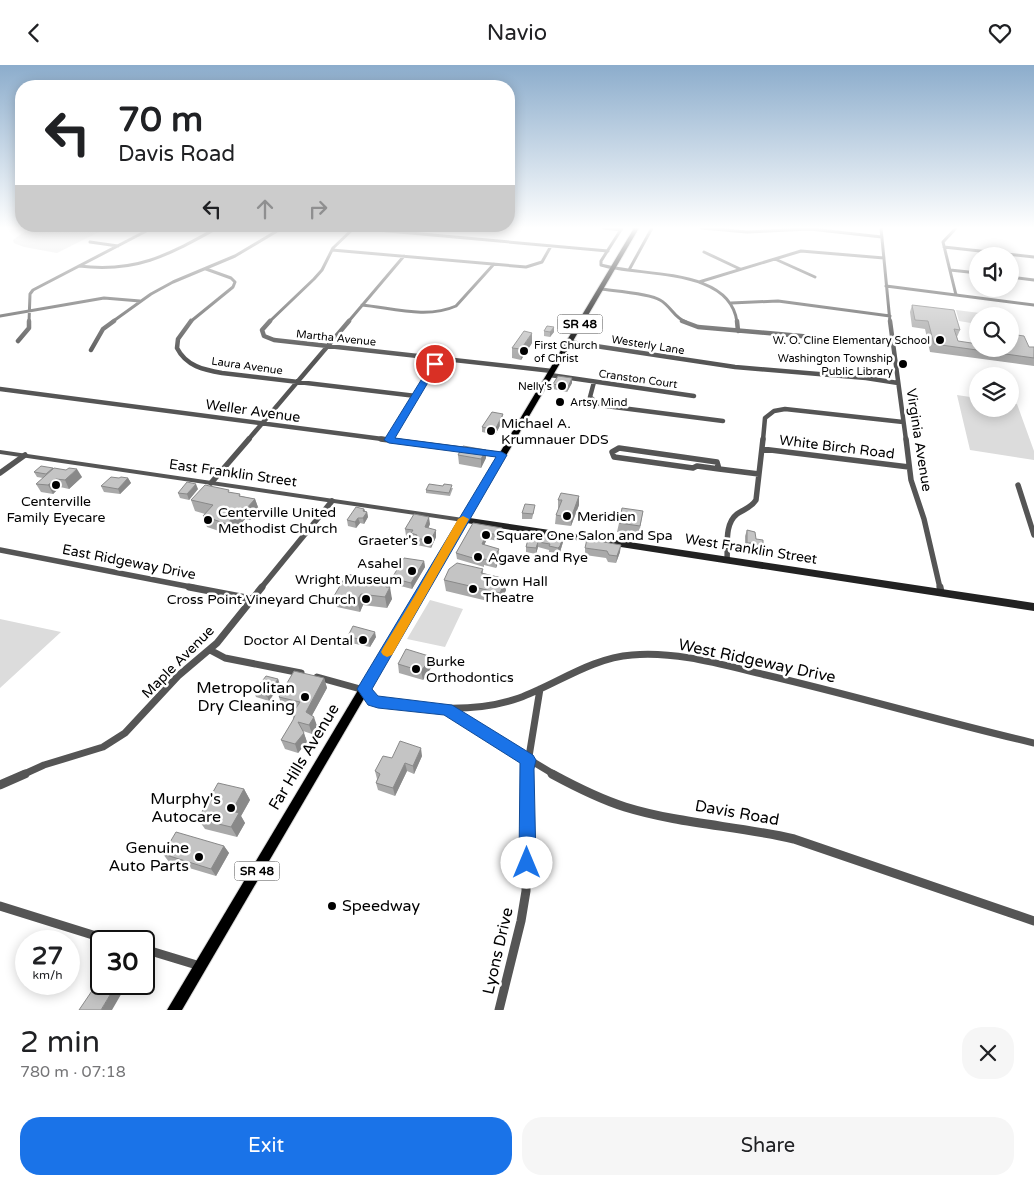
<!DOCTYPE html>
<html lang="en">
<head>
<meta charset="utf-8">
<style>
	:root { --surface:#fff; --page:#f6f6f6; --text:#202124; --muted:#757577; --accent:#1a73e8 }
	body { margin:0; font-family:"Varela Round",sans-serif; background:var(--page); color:var(--text); height:100vh; display:flex; flex-direction:column; font-size:19px; white-space:nowrap }
	* { box-sizing:border-box; margin:0 }
	p { font-size:16px; color:var(--muted) }
	.icon { flex:none; width:28px; height:28px; fill:none; stroke:currentColor; stroke-width:2; stroke-linecap:round; stroke-linejoin:round }
	.map { position:relative; height:945px; overflow:hidden }
	.panel { display:flex; flex-direction:column; background:var(--surface); flex:1 }
	.panel>* { flex:none }
	.banner { position:absolute; left:15px; top:15px; width:500px; height:152px; border-radius:20px; box-shadow:0 2px 12px #0003; background:#fff; color:var(--text); overflow:hidden }
	.buttons { position:absolute; left:969px; top:182px; display:grid; gap:10px }
	.buttons a { display:grid; place-items:center; width:50px; height:50px; border-radius:50%; background:var(--surface); box-shadow:0 2px 12px #0003; font-size:25px }
	.speed { position:absolute; left:15px; top:865px; display:flex; gap:10px; font-size:25px; font-weight:700; text-align:center }
	.speed>* { display:grid; place-content:center; width:65px; height:65px; border-radius:50%; background:var(--surface); box-shadow:0 2px 12px #0003; line-height:1 }
	.speed small { font-size:12px; font-weight:400 }
	.speed .limit { border:2px solid #111; border-radius:8px; background:#fff; color:#111 }
	.pin { position:absolute; display:grid; place-items:center; width:42px; height:42px; color:#fff; margin:-21px; border:2px solid #fff; border-radius:50%; box-shadow:0 1px 5px #0007 }
	.me { position:absolute; width:55px; margin:-28px; rotate:0deg; stroke-linejoin:round; filter:drop-shadow(0 0 4px #0008) }
	.turn { display:flex; align-items:center; gap:18px; height:105px; padding:0 20px; font-size:22px }
	.turn .icon { width:65px; height:65px; stroke-width:2.5 }
	.turn b { display:block; font-size:35px; line-height:42px }
	.lanes { display:flex; align-items:center; height:48px; padding:0 20px; background:#0003; justify-content:center; gap:25px; direction:ltr }
	.lanes .off { opacity:.35 }
	.round { display:grid; place-items:center; flex:none; width:52px; height:52px; border-radius:20px; background:var(--page) }
	.headline { display:flex; align-items:center; justify-content:space-between; height:85px; padding:0 20px }
	h1 { font-size:30px; font-weight:600; line-height:38px }
	.button { display:flex; gap:10px; margin-top:auto; padding:10px 20px }
	.button a { flex:1; height:58px; border-radius:20px; background:var(--accent); color:#fff; font-size:20px; font-weight:600; line-height:58px; text-align:center }
	.button a+a { background:var(--page); color:var(--text) }
	header { display:flex; justify-content:space-between; align-items:center; height:65px; padding:0 20px; background:var(--surface); font-size:22px; font-weight:600 }
	.map>svg:first-child { display:block }
	.green { fill:#dcdcdc }
	.lines { fill:none; stroke-linecap:round; stroke-linejoin:round }
	.primary-casing { stroke:#dbdbdb; stroke-width:2 }
	.minor-far4 { stroke:#555; stroke-width:3 }
	.minor-far3 { stroke:#555; stroke-width:4.5 }
	.minor-far2 { stroke:#555; stroke-width:5.5 }
	.minor-far1 { stroke:#555; stroke-width:7 }
	.minor { stroke:#555; stroke-width:9 }
	.tertiary { fill:#555; fill-rule:evenodd }
	.secondary { fill:#222; fill-rule:evenodd }
	.primary { fill:#000; fill-rule:evenodd }
	.wall { fill:#a9a9a9 }
	.shaded-wall { fill:#898989 }
	.building { fill:#c4c4c4; stroke:#898989 }
	.route { fill:#1a73e8; stroke:#114b97 }
	.slow { fill:#f59e0b }
	.poi-dot { fill:#000; stroke:#fff; stroke-width:2 }
	.labels { text-anchor:middle; dominant-baseline:central; stroke-width:5; stroke-linejoin:round; paint-order:stroke }
	.far-street-label { font-size:11px; fill:#000; stroke:#fff }
	.far-poi-label { font-size:11px; fill:#000; stroke:#fff; text-anchor:end }
	.shield { fill:#fff; stroke:#4c4c4c; stroke-width:1 }
	.shield-label { font-size:12px; font-weight:bold; fill:#000 }
	.street-label { font-size:14px; fill:#000; stroke:#fff }
	.poi-label { font-size:14px; fill:#000; stroke:#fff; text-anchor:start }
	.near-street-label { font-size:16px; fill:#000; stroke:#fff }
	.near-poi-label { font-size:16px; fill:#000; stroke:#fff; text-anchor:end }
</style>
</head>
<body>
<header><svg class="icon" aria-label="back" viewBox="0 0 24 24"><path d="M15 5l-7 7 7 7"/></svg>Navio<svg class="icon" aria-label="heart" viewBox="0 0 24 24"><path d="M12 20l-8-8c-3-5 5-10 8-4 3-6 11-1 8 4z"/></svg></header>
<div class="map">
<svg width="1034" height="945" viewBox="0 0 1034 945">
	<rect width="100%" height="100%" fill="#fff"/>
	<path class="green" d="M32 163H107L57 188 24 182 14 178 13 175 21 169Z
		M956 245 996 250V251H978L977 259 959 256Z
		M957 330 977 333 978 344H1010V338L1017 339 1034 386V395L970 385Z
		M430 535 463 544 445 582 407 574Z
		M0 554 61 567 0 623Z"/>
	<g class="lines">
		<defs>
			<path id="primary" d="M634 163H639L182 945H167Z"/>
		</defs>
		<use href="#primary" class="primary-casing"/>
		<path class="minor-far4" d="M355 163 608 186
			M604 163 621 165
			M622 163 601 196V200C641 212 730 202 737 257
			M702 163 747 167 810 164 882 172
			M881 163 890 257
			M956 163 943 177 956 230
			M90 177 118 181
			M944 182 1034 192
			M332 185 526 202 542 197 551 181
			M704 187 740 204
			M775 194 815 212
			M79 201C137 208 168 190 217 163
			M629 205 652 163
			M950 205 978 208
			M1010 212 1034 215
			M699 217 801 186 884 193
			M886 221 1034 240
			M601 224C615 226 649 228 660 235 671 241 674 253 686 257
			M731 238 778 236 890 251
			M362 240C392 243 427 254 456 241L494 199
			M0 251 104 233 140 236
			M29 257 30 229 33 225 152 163
			M112 257 151 229 173 217 235 191 282 163
			M190 257 233 222 235 217 231 213 206 204
			M269 257 314 214 322 205 333 183 354 163
			M348 257 404 191"/>
		<path class="minor-far3" d="M191 256 178 274 177 283C186 301 204 305 222 308L416 331
			M270 256 262 265 264 271 274 275 552 306
			M682 256 698 262 812 272
			M737 256 738 266
			M890 256 906 375
			M18 276 29 263V256
			M569 277 735 302 866 313 898 318
			M91 285 103 264 114 256
			M550 310 694 331
			M594 317 590 332 597 338 606 341 723 356
			M0 324 390 375
			M248 375 349 256
			M389 375 438 293
			M763 375 765 353 774 346 785 344 903 357"/>
		<path class="minor-far2" d="M381 374 468 385
			M906 374 911 415 924 454 940 523
			M619 383 717 397 719 404 697 401 693 403 614 392 612 387Z
			M762 384 909 402
			M480 387 503 390
			M719 404 759 409
			M0 408 25 390
			M211 418 249 374
			M1018 420 1034 470
			M0 485 196 523
			M727 495C728 481 724 459 737 449 744 444 751 443 756 435L763 374
			M261 523 332 436"/>
		<path class="minor-far1" d="M189 522 252 534
			M940 522 941 527
			M210 585 225 593 301 608
			M317 612 364 625 373 636 377 637C425 643 473 649 519 633 557 619 591 593 632 590 677 586 723 600 766 610 856 631 944 657 1034 678
			M447 645 555 710
			M22 710 44 700 103 682 125 668 178 611 217 578 262 522
			M526 710 540 624"/>
		<path class="minor" d="M552 709C576 722 600 734 625 742 680 759 739 761 794 774L1034 856
			M0 720 25 709
			M0 841 112 876
			M144 884 200 901
			M499 945 521 856 526 826V709"/>
		<path class="tertiary" d="M0 385 463 453 467 455 463 457 0 389Z"/>
		<path class="secondary" d="M463 452 1034 538V546L460 457 459 455 460 453Z"/>
		<use href="#primary" class="primary"/>
	</g>
	<path class="wall" d="M912 240 960 265 957 272 958 276 975 279 973 270 976 262 978 263V284L1029 282H1034V301L930 287 925 264 912 262 910 247Z
		M544 266 554 267 550 272 544 271Z
		M532 278 521 295 512 293V283Z
		M572 318 567 327 553 324V319Z
		M503 355 495 370 482 367V362Z
		M486 385V393L481 403 459 399 458 390Z
		M53 403 54 404 82 412 69 424 60 422 53 429 41 427 36 419 43 413 37 412 34 407Z
		M119 413H128L131 418 120 429 104 427 101 421Z
		M453 423 450 431 426 428V425Z
		M198 424 189 435 180 433 178 428Z
		M230 427 241 431 255 434 259 445 250 455 245 454 231 470 207 462 203 451 205 449 195 446 191 435Z
		M579 431V440L571 461 555 459 556 450 559 443H558V435Z
		M364 444 365 446 367 447 368 452 364 459 360 458 356 463 348 461 347 455Z
		M534 446 532 454H522V448Z
		M643 446 639 470 617 467 619 458Z
		M473 458 502 468 499 476 487 474 484 480 499 484V496L496 503 484 500V502L457 494 456 488Z
		M430 459 428 463 436 472 431 483 417 480 416 477 412 476V472L406 471 405 464Z
		M747 465 756 474 763 484 761 490 749 488V484L745 483V471Z
		M530 467 563 477 560 487 558 488 549 487V485L538 482 536 489 526 487V482Z
		M585 483 620 487 616 498 608 497 606 493 585 490Z
		M424 496 425 502 412 524 393 519 392 513Z
		M483 504V508L506 514V525L500 539 446 526 444 515Z
		M370 517 387 522 392 534 387 543 363 540 360 547 337 542 334 531Z
		M349 569 376 572 370 582 351 578Z
		M398 599 433 600 423 615 399 608Z
		M324 613 327 623 312 650 317 661 312 669 303 666 307 677 298 688 285 684 281 675 294 654 292 649 295 645 282 642 279 632Z
		M278 614 280 620 269 636 256 632 254 627Z
		M422 691 414 709 407 706 395 731 378 725 376 718 377 714 375 706 392 693Z
		M244 724 250 735 241 751 245 758 237 772 205 764 198 754Z
		M224 781 229 788 216 811 169 797 163 789Z"/>
	<path class="shaded-wall" d="M554 262V267L550 272V267Z
		M532 268V278L521 295V284Z
		M572 313V318L567 327 568 322Z
		M503 349V355L495 370V365Z
		M486 385V393L481 403V394Z
		M77 404 82 412 69 424 65 415Z
		M128 413 131 418 120 429 118 424Z
		M56 414 60 422 53 429 48 420Z
		M196 419 198 424 189 435 187 429Z
		M579 431V440L571 461V453Z
		M255 434 259 445 250 455 246 444Z
		M241 443 245 454 231 470 227 459Z
		M364 444 366 449 367 447 368 452 364 459 363 453V446Z
		M429 452 430 459 426 469 425 462Z
		M358 453 360 458 356 463 355 457Z
		M502 463V468L499 476V470Z
		M436 465V472L431 483 430 476Z
		M487 468V474L482 485V479Z
		M563 472V477L560 487 558 488V483Z
		M538 477V482L536 489V483Z
		M621 480 620 487 616 498 617 491Z
		M499 490V496L496 503V497Z
		M424 496 425 502 412 524 411 518Z
		M506 514V525L500 539V528Z
		M387 520 388 526 390 522 392 534 387 543 385 532Z
		M361 529 363 540 360 547 357 535Z
		M375 567 376 572 370 582 369 576Z
		M432 592 433 600 423 615 421 606Z
		M324 613 327 623 309 656 306 647Z
		M278 614 280 620 269 636 267 631Z
		M314 652 317 661 312 669 309 660Z
		M304 668 307 677 298 688 295 679Z
		M421 683 422 691 414 709 413 701Z
		M405 698 407 706 395 731 393 723Z
		M244 724 250 735 241 751 245 758 237 772 231 762 232 746Z
		M224 781 229 788 216 811 211 804Z
		M116 920 123 926 112 945H101Z"/>
	<path class="building" d="M912 240 954 245 960 265 954 264 958 276 978 279V284H1010V269L1024 271 1029 282H1034V293L934 279 928 256 915 255Z
		M547 261 554 262 550 267 544 266Z
		M524 266 532 268 521 284 512 283Z
		M558 311 572 313 568 322 553 319Z
		M492 347 503 349 495 365 482 362Z
		M463 381 486 385 481 394 458 390Z
		M41 401 53 403 46 409 34 407Z
		M54 403 66 405 69 403 77 404 65 415 56 414 48 420 36 419Z
		M111 412 119 413 121 412 128 413 118 424 101 421Z
		M187 417 196 419 187 429 178 428Z
		M429 419 443 421 444 419 452 420 449 428 426 425Z
		M205 420 229 425 228 427 240 429 239 431 255 434 246 444 241 443 227 459 203 451 213 440 191 435Z
		M561 428 579 431 571 453 556 450 562 435H558Z
		M525 439 535 440 533 449 522 448Z
		M356 442 364 444 363 446 367 447 363 453H358L355 457 347 455Z
		M622 443 643 446 640 461 619 458Z
		M414 449 429 452 425 462 436 465 430 476 416 473 417 470 411 468 413 465 405 464Z
		M473 458 502 463 499 470 487 468 482 479 499 484 496 489 499 490 496 497 484 494 483 496 456 488Z
		M747 465 755 467 756 474 763 475V484L751 482V478H747Z
		M530 467 552 472 553 470 563 472 560 481 558 483 549 481 550 479 538 477 536 483 526 482Z
		M587 474 621 480 617 491 609 490 607 486 585 483Z
		M404 493 424 496 411 518 392 513Z
		M457 498 483 504 481 508 506 514 500 528 444 515 449 504Z
		M347 509 369 514 367 517 387 520 386 522H390L385 532 361 529 357 535 334 531Z
		M353 561 375 567 369 576 349 572 351 569H349Z
		M406 584 432 592 421 606 398 599Z
		M294 606 324 613 306 647 314 652 309 660 298 657 304 668 295 679 281 675 293 655 295 650 292 649 300 637 279 632Z
		M266 611 278 614 267 631 254 627Z
		M400 676 421 683 413 701 405 698 393 723 376 718 380 709 375 706 383 691 392 693Z
		M218 718 244 724 232 746 239 748 231 762 198 754Z
		M176 767 224 781 211 804 163 789Z
		M100 914H101V919H112L116 920 101 945H79Z"/>
	<linearGradient id="sky" x2="0" y2="1"><stop stop-color="#8cadcc"/><stop offset="0.55" stop-color="#fff"/><stop offset="1" stop-color="#fff" stop-opacity="0"/></linearGradient>
	<rect width="1034" height="296" fill="url(#sky)"/>
	<path class="route" d="M435 296 439 299 395 373 502 387 507 390 372 624 378 631 452 640 533 690 536 695 534 704 536 798 533 804 527 807 521 804 519 798 520 698 444 650 378 643 368 640 357 624 496 392 389 378 384 375 431 299Z"/>
	<path class="slow" d="M463 451 469 454 392 590 387 592 383 590 381 587 383 583 414 532 458 454Z"/>
	<g class="poi-dot">
		<circle cx="940" cy="275" r="5"/>
		<circle cx="524" cy="286" r="5"/>
		<circle cx="903" cy="299" r="5"/>
		<circle cx="562" cy="321" r="5"/>
		<circle cx="560" cy="337" r="5"/>
		<circle cx="491" cy="366" r="5"/>
		<circle cx="56" cy="420" r="5"/>
		<circle cx="567" cy="451" r="5"/>
		<circle cx="208" cy="455" r="5"/>
		<circle cx="486" cy="470" r="5"/>
		<circle cx="428" cy="475" r="5"/>
		<circle cx="478" cy="492" r="5"/>
		<circle cx="412" cy="506" r="5"/>
		<circle cx="473" cy="524" r="5"/>
		<circle cx="366" cy="534" r="5"/>
		<circle cx="363" cy="575" r="5"/>
		<circle cx="416" cy="604" r="5"/>
		<circle cx="305" cy="632" r="5"/>
		<circle cx="231" cy="743" r="5"/>
		<circle cx="199" cy="792" r="5"/>
		<circle cx="332" cy="841" r="5"/>
	</g>
	<g class="labels">
		<g class="far-street-label">
			<text transform="translate(336 273) rotate(6)">Martha Avenue</text>
			<text transform="translate(648 280) rotate(9)">Westerly Lane</text>
			<text transform="translate(247 301) rotate(8)">Laura Avenue</text>
			<text transform="translate(638 314) rotate(8)">Cranston Court</text>
		</g>
		<g class="far-poi-label">
			<text x="930" y="275">W. O. Cline Elementary School</text>
			<text x="534" y="280" text-anchor="start">First Church<tspan x="534" dy="13">of Christ</tspan></text>
			<text x="893" y="293">Washington Township<tspan x="893" dy="13">Public Library</tspan></text>
			<text x="552" y="321">Nelly's</text>
			<text x="570" y="337" text-anchor="start">Artsy Mind</text>
		</g>
		<g class="shield">
			<rect x="557.5" y="249.5" width="45" height="19" rx="4"/>
			<rect x="234.5" y="796.5" width="45" height="19" rx="4"/>
		</g>
		<g class="shield-label">
			<text x="580" y="259">SR 48</text>
			<text x="257" y="806">SR 48</text>
		</g>
		<g class="street-label">
			<text transform="translate(253 346) rotate(8)">Weller Avenue</text>
			<text transform="translate(919 375) rotate(81)">Virginia Avenue</text>
			<text transform="translate(837 382) rotate(7)">White Birch Road</text>
			<text transform="translate(233 408) rotate(8)">East Franklin Street</text>
			<text transform="translate(751 484) rotate(9)">West Franklin Street</text>
			<text transform="translate(129 497) rotate(11)">East Ridgeway Drive</text>
			<text transform="translate(178 597) rotate(-45)">Maple Avenue</text>
		</g>
		<g class="poi-label">
			<text x="501" y="358">Michael A.<tspan x="501" dy="16">Krumnauer DDS</tspan></text>
			<text x="56" y="436" text-anchor="middle">Centerville<tspan x="56" dy="16">Family Eyecare</tspan></text>
			<text x="218" y="447">Centerville United<tspan x="218" dy="16">Methodist Church</tspan></text>
			<text x="577" y="451">Meridien</text>
			<text x="496" y="470">Square One Salon and Spa</text>
			<text x="418" y="475" text-anchor="end">Graeter's</text>
			<text x="488" y="492">Agave and Rye</text>
			<text x="402" y="498" text-anchor="end">Asahel<tspan x="402" dy="16">Wright Museum</tspan></text>
			<text x="483" y="516">Town Hall<tspan x="483" dy="16">Theatre</tspan></text>
			<text x="356" y="534" text-anchor="end">Cross Point Vineyard Church</text>
			<text x="353" y="575" text-anchor="end">Doctor Al Dental</text>
			<text x="426" y="596">Burke<tspan x="426" dy="16">Orthodontics</tspan></text>
		</g>
		<g class="near-street-label">
			<text transform="translate(757 596) rotate(12)">West Ridgeway Drive</text>
			<text transform="translate(304 692) rotate(-59)">Far Hills Avenue</text>
			<text transform="translate(737 748) rotate(10)">Davis Road</text>
			<text transform="translate(498 886) rotate(-77)">Lyons Drive</text>
		</g>
		<g class="near-poi-label">
			<text x="295" y="623">Metropolitan<tspan x="295" dy="18">Dry Cleaning</tspan></text>
			<text x="221" y="734">Murphy's<tspan x="221" dy="18">Autocare</tspan></text>
			<text x="189" y="783">Genuine<tspan x="189" dy="18">Auto Parts</tspan></text>
			<text x="342" y="841" text-anchor="start">Speedway</text>
		</g>
	</g>
</svg>
<div class="buttons">
<a><svg class="icon" aria-label="sound" viewBox="0 0 24 24"><path d="M4 9h4l5-4v14l-5-4H4zM17 9q2 3 0 6"/></svg></a>
<a><svg class="icon" aria-label="search" viewBox="0 0 24 24"><circle cx="10" cy="10" r="6"/><path d="M15 15l6 6"/></svg></a>
<a><svg class="icon" aria-label="layers" viewBox="0 0 24 24"><path d="M12 4l9 5-9 5-9-5zM3 14l9 5 9-5"/></svg></a>
</div>
<div class="speed"><div>27<small>km/h</small></div><div class="limit">30</div></div>
<div class="pin" style="left:435px;top:299px;background:#d93025"><svg class="icon" aria-label="arrive" viewBox="0 0 24 24"><path d="M6 21V4h12l-3 4 3 4H6"/></svg></div>
<svg class="me" style="left:527px;top:798px" viewBox="-20 -20 40 40"><circle r="19" fill="#fff"/><path d="M0-13L10 11 0 6-10 11z" fill="#1a73e8"/></svg>
<div class="banner">
<div class="turn"><svg class="icon" aria-label="left" viewBox="0 0 24 24"><path d="M17 20v-9H6M10 6l-5 5 5 5"/></svg><div><b>70 m</b>Davis Road</div></div>
<div class="lanes"><svg class="icon" aria-label="left" viewBox="0 0 24 24"><path d="M17 20v-9H6M10 6l-5 5 5 5"/></svg><svg class="icon off" aria-label="ahead" viewBox="0 0 24 24"><path d="M12 20V5M6 11l6-6 6 6"/></svg><svg class="icon off" aria-label="right" viewBox="0 0 24 24"><path d="M7 20v-9h11M14 6l5 5-5 5"/></svg></div>
</div>
</div>
<section class="panel">
<div class="headline"><div><h1>2 min</h1><p>780 m · 07:18</p></div><a class="round"><svg class="icon" aria-label="close" viewBox="0 0 24 24"><path d="M6 6l12 12M18 6L6 18"/></svg></a></div>
<div class="button"><a>Exit</a><a>Share</a></div>
</section>
</body>
</html>
